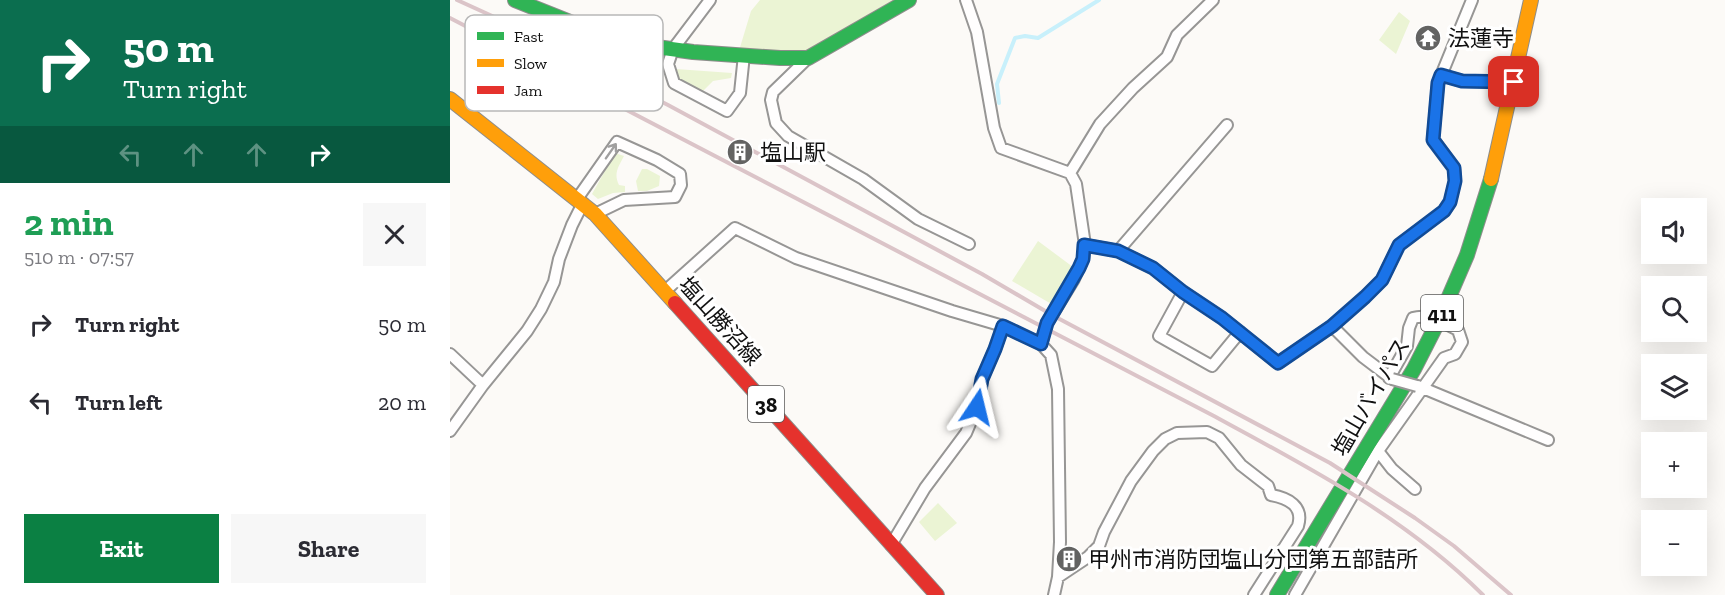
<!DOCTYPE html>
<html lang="en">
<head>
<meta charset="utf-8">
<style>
	:root { --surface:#fff; --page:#f7f7f7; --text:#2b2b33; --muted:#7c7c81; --accent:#0b8043 }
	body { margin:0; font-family:"Zilla Slab","Noto Sans JP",serif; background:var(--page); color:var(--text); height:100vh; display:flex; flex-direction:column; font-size:22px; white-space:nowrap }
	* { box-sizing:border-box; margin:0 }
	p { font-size:20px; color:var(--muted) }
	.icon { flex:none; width:33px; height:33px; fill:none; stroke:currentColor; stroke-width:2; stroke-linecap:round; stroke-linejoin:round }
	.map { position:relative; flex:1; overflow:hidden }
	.drawer { display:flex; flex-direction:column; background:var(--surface); width:450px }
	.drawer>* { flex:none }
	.hud { background:#0b6e4f; color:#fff; overflow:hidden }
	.tools { position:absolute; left:1191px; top:198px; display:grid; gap:12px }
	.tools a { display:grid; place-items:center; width:66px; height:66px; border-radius:0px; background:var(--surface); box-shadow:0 6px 24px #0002; font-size:30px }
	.pin { position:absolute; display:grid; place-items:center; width:51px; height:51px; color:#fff; margin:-26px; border-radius:12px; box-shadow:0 3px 9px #0006 }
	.me { position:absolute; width:66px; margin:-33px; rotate:10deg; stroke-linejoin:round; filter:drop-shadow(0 0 4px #0008) }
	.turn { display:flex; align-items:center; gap:21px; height:126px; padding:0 24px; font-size:27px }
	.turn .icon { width:78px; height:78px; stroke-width:2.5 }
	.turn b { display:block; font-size:42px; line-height:51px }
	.lanes { display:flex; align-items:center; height:57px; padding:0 24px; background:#0003; justify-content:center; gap:30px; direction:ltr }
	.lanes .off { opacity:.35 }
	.round { display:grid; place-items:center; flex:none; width:63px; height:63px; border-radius:0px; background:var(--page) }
	.head { display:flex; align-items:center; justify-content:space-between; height:102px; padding:0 24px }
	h1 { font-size:36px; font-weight:800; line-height:45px; color:#1e9e55 }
	.button { display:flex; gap:12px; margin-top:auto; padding:12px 24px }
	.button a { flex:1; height:69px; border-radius:0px; background:var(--accent); color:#fff; font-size:24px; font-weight:800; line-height:69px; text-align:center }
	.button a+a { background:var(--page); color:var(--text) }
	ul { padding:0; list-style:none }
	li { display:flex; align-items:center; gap:18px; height:78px; padding:0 24px }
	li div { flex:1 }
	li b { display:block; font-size:22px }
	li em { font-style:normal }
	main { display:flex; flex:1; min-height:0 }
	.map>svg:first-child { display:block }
	.green { fill:#ebf4d4 }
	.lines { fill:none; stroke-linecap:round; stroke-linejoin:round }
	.stream { stroke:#c8f0fb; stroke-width:4 }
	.street-casing { stroke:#979695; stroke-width:14 }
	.fast-casing { stroke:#8d8d8b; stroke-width:16 }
	.slow-casing { stroke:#8d8d8b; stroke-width:16 }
	.jam-casing { stroke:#8d8d8b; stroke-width:16 }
	.street { stroke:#fffefe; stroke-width:10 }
	.fast { stroke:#30b455; stroke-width:14 }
	.slow { stroke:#ff9f0a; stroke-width:14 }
	.jam { stroke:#e5322d; stroke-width:14 }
	.rail { stroke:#dbc4c8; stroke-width:4 }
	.street-bridge-casing { stroke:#979695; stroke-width:14; stroke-linecap:butt }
	.street-bridge { stroke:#fffefe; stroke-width:10 }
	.oneway { stroke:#a09f9f }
	.route-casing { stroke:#114b97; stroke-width:15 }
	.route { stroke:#1a73e8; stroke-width:10 }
	.labels { text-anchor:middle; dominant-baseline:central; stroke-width:6; stroke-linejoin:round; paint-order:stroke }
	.shield { fill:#fff; stroke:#585858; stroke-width:1.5 }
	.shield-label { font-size:21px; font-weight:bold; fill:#111 }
	.poi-label { font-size:22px; fill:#111; stroke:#fff; text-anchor:start }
	.street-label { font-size:22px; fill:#111; stroke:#fff }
	.key { fill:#fff; stroke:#b8b8b8; stroke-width:1.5 }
	.key-label { font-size:16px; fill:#111 }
</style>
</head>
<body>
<main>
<section class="drawer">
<div class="hud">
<div class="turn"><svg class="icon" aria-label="right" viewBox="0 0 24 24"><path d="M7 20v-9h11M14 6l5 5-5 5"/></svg><div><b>50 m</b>Turn right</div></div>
<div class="lanes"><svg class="icon off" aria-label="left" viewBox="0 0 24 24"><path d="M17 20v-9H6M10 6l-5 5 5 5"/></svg><svg class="icon off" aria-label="ahead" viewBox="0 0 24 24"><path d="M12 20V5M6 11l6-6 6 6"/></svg><svg class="icon off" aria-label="ahead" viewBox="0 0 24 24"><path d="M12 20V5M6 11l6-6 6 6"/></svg><svg class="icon" aria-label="right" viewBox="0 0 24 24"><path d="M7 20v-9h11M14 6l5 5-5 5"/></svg></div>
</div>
<div class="head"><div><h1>2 min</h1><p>510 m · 07:57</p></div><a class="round"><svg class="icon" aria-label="close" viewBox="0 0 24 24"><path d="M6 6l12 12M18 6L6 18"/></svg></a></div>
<ul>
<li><svg class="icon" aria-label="right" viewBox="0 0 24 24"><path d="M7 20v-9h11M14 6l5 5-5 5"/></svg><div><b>Turn right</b></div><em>50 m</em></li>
<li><svg class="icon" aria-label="left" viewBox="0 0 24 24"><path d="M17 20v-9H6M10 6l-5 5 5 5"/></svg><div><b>Turn left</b></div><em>20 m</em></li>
</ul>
<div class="button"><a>Exit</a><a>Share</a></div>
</section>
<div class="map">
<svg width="1275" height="595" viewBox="0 0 1275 595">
	<rect width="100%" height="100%" fill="#fcfaf7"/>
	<path class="green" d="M310 0H459L368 53 288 54 301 11Z
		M949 12 960 21 946 54 929 40Z
		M226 69 282 73 281 78 263 81 253 91 227 78Z
		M165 153 174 156C169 166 163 173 169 185L175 186V192L163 193 148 199 142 194Z
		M192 169H197L210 176 209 186 197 191H188L186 181Z
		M588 241 623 267 603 305 562 281Z
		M488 503 507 523 485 541 469 522Z"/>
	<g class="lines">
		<path class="stream" d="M549 103 547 84 565 38 575 36 588 38 649 0"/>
		<defs>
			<path id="street" d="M260 0 223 49 218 64 224 83 277 111 290 93 294 55
				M516 0 527 32 544 128 551 148 620 173 626 184 635 245 633 259 624 279 597 323 591 344
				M358 58 323 92 321 100 326 123 338 136 413 179 468 219 519 244
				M991 75 1012 81 1064 82
				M620 173 650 124 683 88 717 57 727 35 763 0
				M127 199 167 142 207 160 230 174 231 185 225 197 174 200 145 214
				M635 245 668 251 703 268 733 292 772 318 828 363 882 326 915 297 932 280 949 245 994 211 1000 202 1005 181 1004 168 983 139 988 83 1022 0
				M668 251 777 125
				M215 291 285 228 346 258 502 311 553 326 591 344 601 355 608 389 610 542 608 577 604 595
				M733 292 709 336 762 366 790 332
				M882 326 913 357 942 379
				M0 354 33 385
				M939 378 957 346 959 328 963 318C979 313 994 323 1008 330L1012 342 1005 354 994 358 928 451 942 469 965 489
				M968 386 1098 440
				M0 431 33 385 77 331 91 309 104 282 109 259 122 225 133 203
				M441 545 475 488 516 433 527 407 532 379 545 349 553 326
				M608 577 638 557 649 546 654 532 681 481 703 451 715 439 727 433 757 432 769 438 791 465 818 486 821 495C838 498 854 506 848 526L804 595
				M845 595 928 451"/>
			<path id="fast" d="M65 0 170 42 243 52 330 58H358L459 0
				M827 595 964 369 989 320 1017 255 1041 179"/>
			<path id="slow" d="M0 99 145 214 225 303
				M1041 179 1081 0"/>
			<path id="jam" d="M225 303 487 595"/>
		</defs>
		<use href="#street" class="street-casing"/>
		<use href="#fast" class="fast-casing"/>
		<use href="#slow" class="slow-casing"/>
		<use href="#jam" class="jam-casing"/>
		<use href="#street" class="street"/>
		<use href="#fast" class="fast"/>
		<use href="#slow" class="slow"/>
		<use href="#jam" class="jam"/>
		<path class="rail" d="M7 0 62 25 218 105 532 274 602 315 880 463 965 518 1004 546 1061 595
			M0 18 762 415C858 467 955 517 1033 595"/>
		<defs>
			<path id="street-bridge" d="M942 379 967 386"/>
		</defs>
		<use href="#street-bridge" class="street-bridge-casing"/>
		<use href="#street-bridge" class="street-bridge"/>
	</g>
	<defs><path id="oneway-shaft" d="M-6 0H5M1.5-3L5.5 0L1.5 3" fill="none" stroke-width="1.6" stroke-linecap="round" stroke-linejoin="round" transform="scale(1.5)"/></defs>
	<use class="oneway" href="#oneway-shaft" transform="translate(161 151) rotate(-55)"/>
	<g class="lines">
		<defs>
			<path id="route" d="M527 407 532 379 545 349 553 326 591 344 597 323 629 268 633 259 634 245 668 251 703 268 733 292 772 318 828 363 882 326 915 297 932 280 949 245 994 211 1000 202 1005 181 1004 168 983 140 988 83 991 75 1012 81 1064 82"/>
		</defs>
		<use href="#route" class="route-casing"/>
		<use href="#route" class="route"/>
	</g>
	<defs>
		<symbol id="temple-disc" viewBox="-11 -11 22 22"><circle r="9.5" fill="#636362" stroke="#fff"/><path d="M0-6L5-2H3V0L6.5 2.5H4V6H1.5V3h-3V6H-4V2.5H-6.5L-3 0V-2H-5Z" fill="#fff"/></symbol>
		<symbol id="building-disc" viewBox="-11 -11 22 22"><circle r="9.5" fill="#636362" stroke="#fff"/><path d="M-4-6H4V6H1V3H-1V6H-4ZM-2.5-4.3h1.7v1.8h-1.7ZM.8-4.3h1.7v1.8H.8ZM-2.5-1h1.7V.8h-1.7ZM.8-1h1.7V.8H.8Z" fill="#fff"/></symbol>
	</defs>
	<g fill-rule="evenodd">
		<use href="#temple-disc" x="963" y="23" width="30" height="30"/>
		<use href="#building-disc" x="275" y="137" width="30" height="30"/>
		<use href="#building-disc" x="604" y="544" width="30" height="30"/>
	</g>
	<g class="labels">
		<g class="shield">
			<rect x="971" y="295" width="42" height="36" rx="4.5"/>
			<rect x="298" y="386" width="36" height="36" rx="4.5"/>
		</g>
		<g class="shield-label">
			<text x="992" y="313">411</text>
			<text x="316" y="404">38</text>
		</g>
		<g class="poi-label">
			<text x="998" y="38">法蓮寺</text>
			<text x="310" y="152">塩山駅</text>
			<text x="638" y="559">甲州市消防団塩山分団第五部詰所</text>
		</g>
		<g class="street-label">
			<text transform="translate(270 321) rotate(48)">塩山勝沼線</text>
			<text transform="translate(921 397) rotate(-60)">塩山バイパス</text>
		</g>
	</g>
	<rect x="15" y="15" width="198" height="96" rx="9" class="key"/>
	<rect x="27" y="32" width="27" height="8" fill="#30b455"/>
	<rect x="27" y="59" width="27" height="8" fill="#ff9f0a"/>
	<rect x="27" y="86" width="27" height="8" fill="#e5322d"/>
	<g class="key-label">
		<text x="64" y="42">Fast</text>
		<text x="64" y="69">Slow</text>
		<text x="64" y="96">Jam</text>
	</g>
</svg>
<div class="tools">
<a><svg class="icon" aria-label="sound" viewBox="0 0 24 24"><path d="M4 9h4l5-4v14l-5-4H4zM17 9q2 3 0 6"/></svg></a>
<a><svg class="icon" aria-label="search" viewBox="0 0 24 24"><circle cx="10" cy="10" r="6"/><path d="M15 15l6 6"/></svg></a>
<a><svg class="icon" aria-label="layers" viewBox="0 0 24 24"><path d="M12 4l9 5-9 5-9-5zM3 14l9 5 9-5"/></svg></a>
<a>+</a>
<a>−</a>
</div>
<div class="pin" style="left:1064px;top:82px;background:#d93025"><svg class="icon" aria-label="arrive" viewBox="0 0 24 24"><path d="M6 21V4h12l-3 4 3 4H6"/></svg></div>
<svg class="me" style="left:527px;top:407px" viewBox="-20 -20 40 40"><path d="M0-17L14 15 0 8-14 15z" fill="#1a73e8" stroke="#fff" stroke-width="4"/></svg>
</div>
</main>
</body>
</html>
